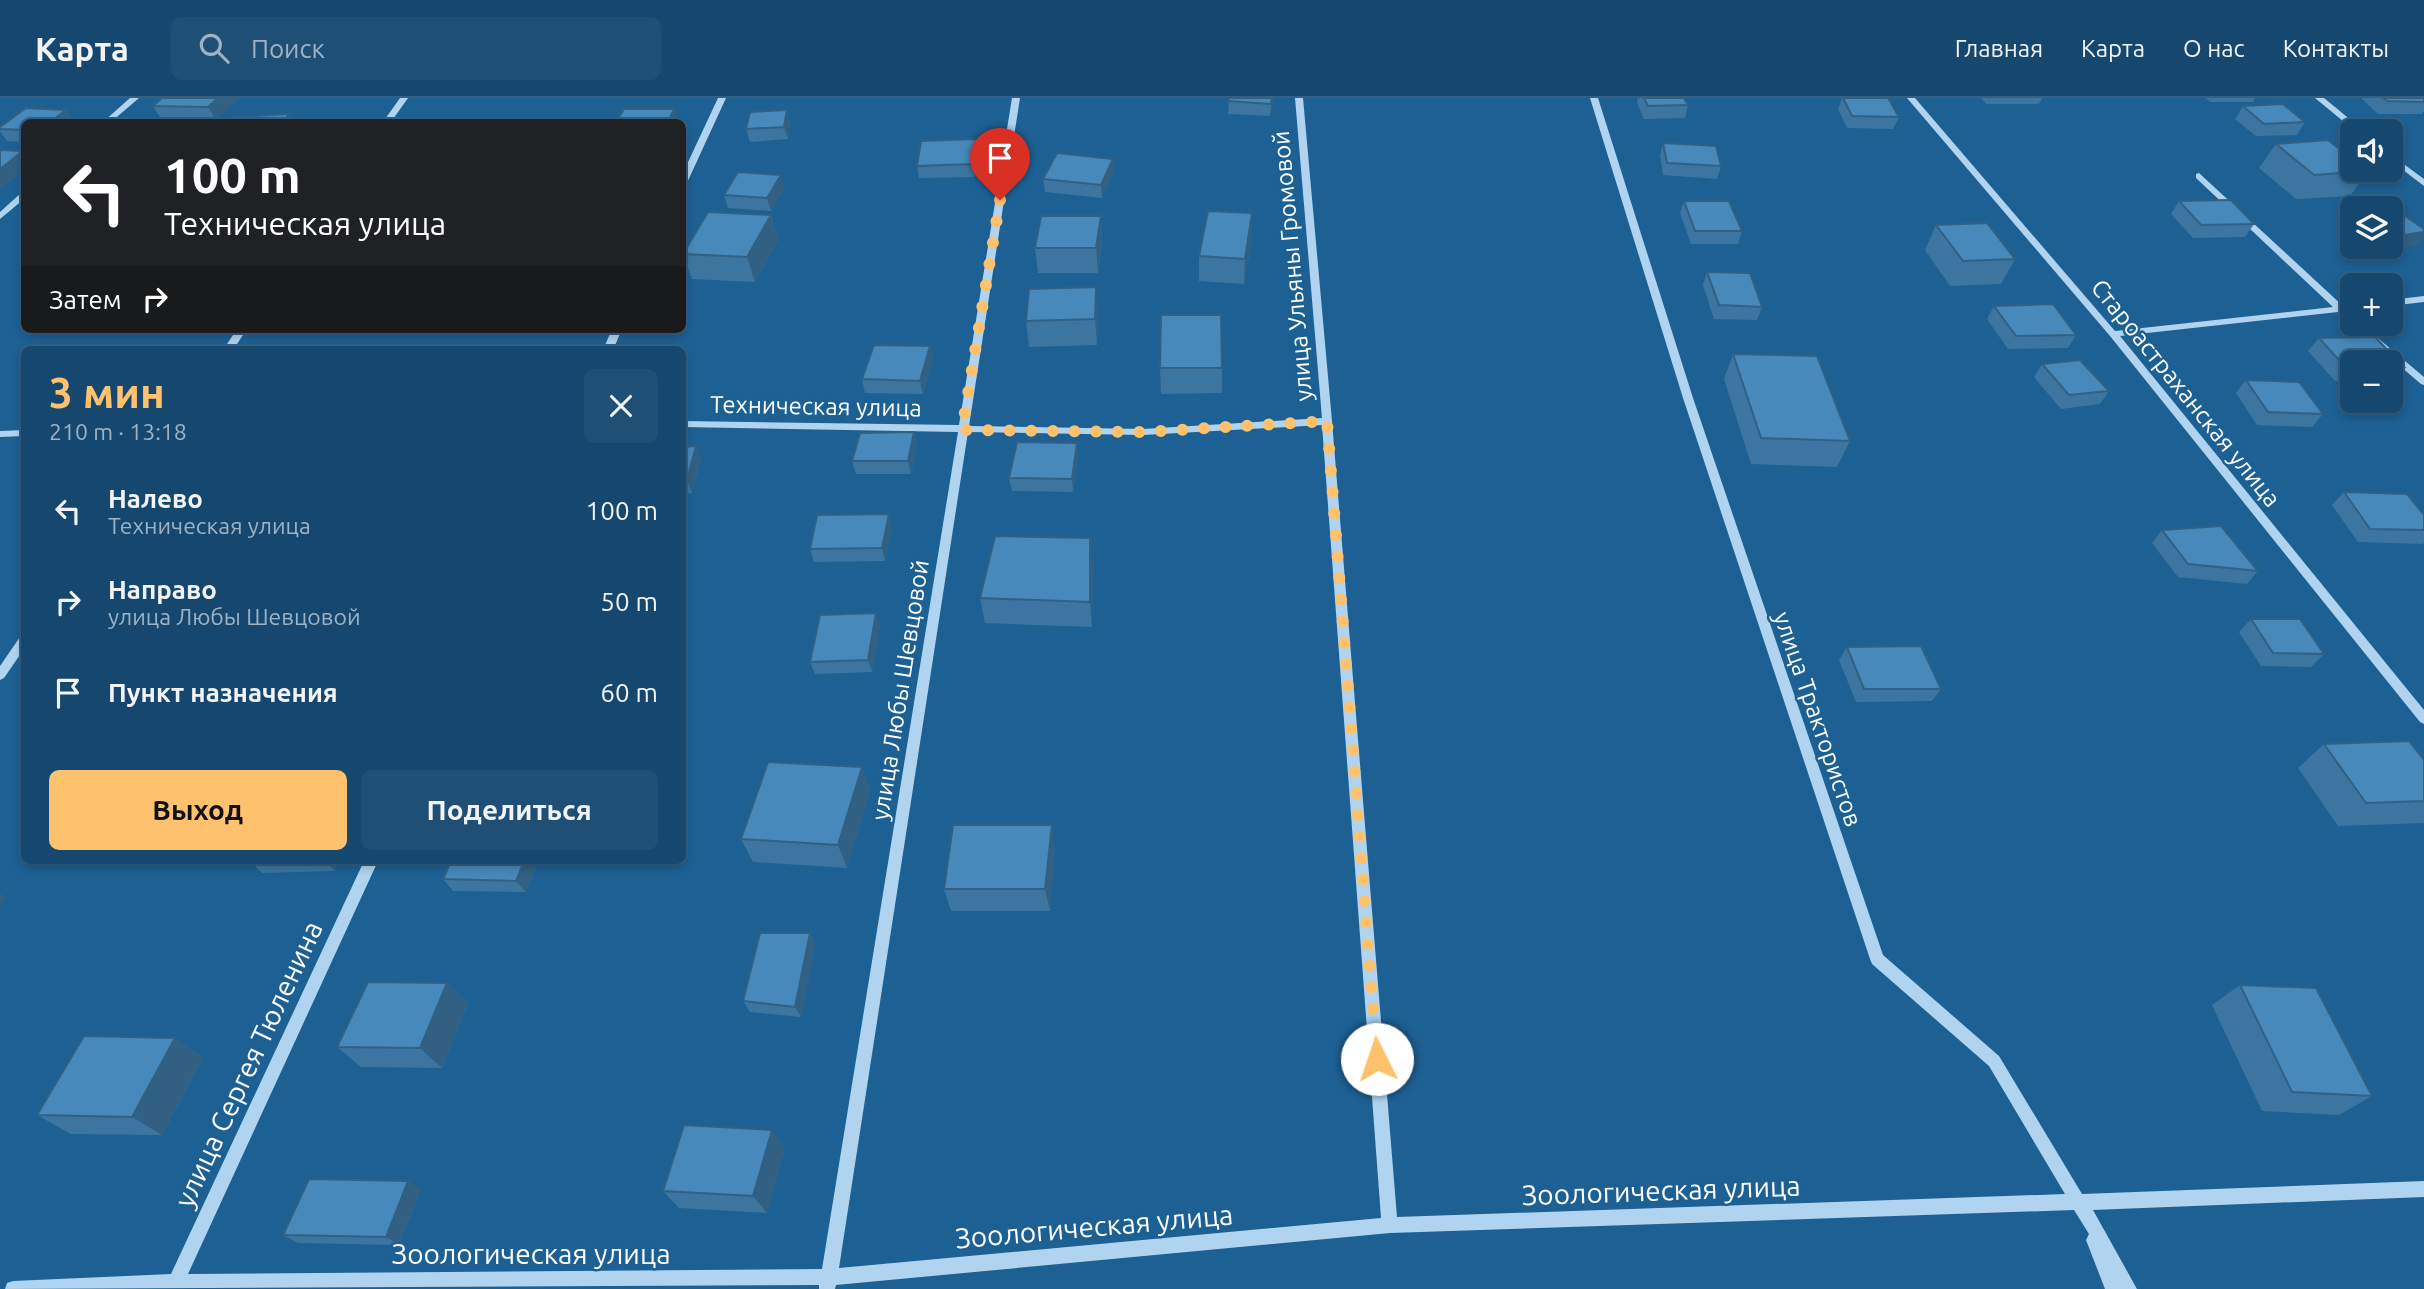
<!DOCTYPE html>
<html lang="ru">
<head>
<meta charset="utf-8">
<style>
	:root { --surface:#16486f; --page:#1f4f74; --text:#f1f3f6; --muted:#9eb2c3; --line:#356082; --accent:#fec26e }
	body { margin:0; font-family:Ubuntu,sans-serif; background:var(--page); color:var(--text); height:100vh; display:flex; flex-direction:column; font-size:26px; white-space:nowrap }
	* { box-sizing:border-box; margin:0 }
	p { font-size:23px; color:var(--muted) }
	.icon { flex:none; width:38px; height:38px; fill:none; stroke:currentColor; stroke-width:2; stroke-linecap:round; stroke-linejoin:round }
	.map { position:relative; flex:1; overflow:hidden }
	.side { position:absolute; left:21px; top:248px; width:665px; height:518px; display:flex; flex-direction:column; background:var(--surface); border-radius:10px; box-shadow:0 4px 10px #0003,0 0 0 2px var(--line) }
	.side>* { flex:none }
	.banner { position:absolute; left:21px; top:21px; width:665px; height:214px; border-radius:10px; box-shadow:0 4px 10px #0003,0 0 0 2px var(--line); background:#202124; color:#fff; overflow:hidden }
	.buttons { position:absolute; left:2340px; top:21px; display:grid; gap:14px }
	.buttons a { display:grid; place-items:center; width:63px; height:63px; border-radius:10px; background:var(--surface); box-shadow:0 4px 10px #0003,0 0 0 2px var(--line); font-size:35px }
	.pin { position:absolute; display:grid; place-items:center; width:60px; height:60px; color:#fff; margin:-72px -30px; border-radius:50% 50% 50% 0; rotate:-45deg; box-shadow:0 0 7px #0007 }
	.pin .icon { rotate:45deg }
	.me { position:absolute; width:77px; margin:-38px; rotate:356deg; stroke-linejoin:round; filter:drop-shadow(0 0 5px #0008) }
	.turn { display:flex; align-items:center; gap:24px; height:147px; padding:0 28px; font-size:32px }
	.turn .icon { width:91px; height:91px; stroke-width:2.5 }
	.turn b { display:block; font-size:49px; line-height:60px }
	.then { display:flex; align-items:center; height:66px; padding:0 28px; background:#0003; gap:14px; font-size:26px }
	.round { display:grid; place-items:center; flex:none; width:74px; height:74px; border-radius:10px; background:var(--page) }
	.headline { display:flex; align-items:center; justify-content:space-between; height:119px; padding:0 28px }
	h1 { font-size:42px; font-weight:600; line-height:52px; color:var(--accent) }
	.action { display:flex; gap:14px; margin-top:auto; padding:14px 28px }
	.action a { flex:1; height:80px; border-radius:10px; background:var(--accent); color:#111; font-size:28px; font-weight:600; line-height:80px; text-align:center }
	.action a+a { background:var(--page); color:var(--text) }
	ul { padding:0; list-style:none }
	li { display:flex; align-items:center; gap:21px; height:91px; padding:0 28px }
	li div { flex:1 }
	li b { display:block; font-size:26px }
	li em { font-style:normal }
	header { display:flex; align-items:center; gap:42px; box-sizing:border-box; height:98px; padding:0 35px; background:var(--surface); border-bottom:2px solid var(--line) }
	header strong { font-size:33px }
	nav { display:flex; gap:38px; margin-inline-start:auto; font-size:24px }
	.search { width:490px; height:63px; background:var(--page); display:flex; align-items:center; gap:18px; box-sizing:border-box; padding:0 24px; border-radius:10px; color:var(--muted); font-size:26px }
	.map>svg:first-child { display:block }
	.lines { fill:none; stroke-linecap:round; stroke-linejoin:round }
	.minor { fill:#b0d4ef; fill-rule:evenodd }
	.wall { fill:#3c76a0 }
	.shaded-wall { fill:#316082 }
	.building { fill:#4689ba; stroke:#316082; stroke-width:2 }
	.route { stroke:#fec26e; stroke-width:12; stroke-dasharray:0 21.6 }
	.labels { text-anchor:middle; dominant-baseline:central; stroke-width:5; stroke-linejoin:round; paint-order:stroke }
	.street-label { font-size:24px; fill:#fff; stroke:#1d6094 }
	.near-street-label { font-size:28px; fill:#fff; stroke:#1d6094 }
</style>
</head>
<body>
<header>
<strong>Карта</strong>
<div class="search"><svg class="icon" aria-label="search" viewBox="0 0 24 24"><circle cx="10" cy="10" r="6"/><path d="M15 15l6 6"/></svg>Поиск</div>
<nav><a>Главная</a><a>Карта</a><a>О нас</a><a>Контакты</a></nav>
</header>
<div class="map">
<svg width="2424" height="1191" viewBox="0 0 2424 1191">
	<rect width="100%" height="100%" fill="#1d6094"/>
	<g class="lines">
		<path class="minor" d="M130 0H139L111 24H103Z
			M400 0H408L391 24H383Z
			M718 0H726L686 87 682 89V77Z
			M1012 0H1020L969 328 1143 331 1322 320 1295 0H1303L1332 323 1397 1119 2065 1096 1989 968 1872 866 1870 861 1683 300 1590 0H1598L1693 300 1883 857 1999 958 2082 1096 2424 1083V1099L2093 1112 2137 1191H2105L2086 1142 2089 1136 2074 1112 1390 1135 836 1187 835 1191H819V1187L5 1191 7 1185 13 1183 171 1176 364 763H378L188 1176 822 1171 958 334 682 329V323L959 327ZM1322 327 1381 1120 839 1170 968 334 1143 337Z
			M1907 0H1915L2115 233 2333 209 2196 80V76L2199 75 2343 208 2352 207V213H2348L2352 217V225L2338 214 2120 238 2424 612V626L2420 624 2110 238Z
			M2315 0H2324L2364 33H2355Z
			M2390 56 2424 81V88L2390 62Z
			M21 95H24V101L0 121V114Z
			M2424 198V204L2390 208V202Z
			M2352 225 2361 226 2424 279V287L2421 286 2353 228Z
			M237 231H247L233 252H223Z
			M612 231H622L613 252H603Z
			M24 332V338L0 339V333Z
			M24 538V551L4 580 0 582V568L20 539Z"/>
	</g>
	<path class="wall" d="M162 0H239L218 20 289 16 294 24H214L216 22 161 21 153 8Z
		M1229 0H1274L1270 18 1228 16Z
		M1638 0H1684L1688 7 1685 20 1644 21 1637 5Z
		M1842 0H1888L1899 19 1893 31 1847 30 1838 11Z
		M1981 0H2042L2039 6H1986Z
		M2206 0H2255L2253 4H2210Z
		M2361 0H2424V13L2422 16H2378Z
		M2243 8 2305 24 2297 37 2256 38 2235 21Z
		M26 10 66 12 75 24H24V44L7 43 0 33V29Z
		M787 12 790 25 788 41 750 44 746 31Z
		M1663 45 1721 68 1717 81 1663 77 1660 58Z
		M2276 46 2368 73 2350 98 2296 101 2259 70Z
		M979 54 975 79 919 80 917 68Z
		M1114 74 1102 100 1045 94 1043 81Z
		M785 90 771 113 728 110 724 97Z
		M1684 103 1742 133 1738 146H1691L1680 115Z
		M2179 103 2254 126 2245 139 2193 140 2171 116Z
		M2352 115V137L2340 129 2350 116Z
		M771 117 778 142 755 184 692 181 683 156Z
		M1101 118 1102 143 1098 175H1038L1035 150Z
		M1936 127 2015 161 2001 186 1950 188 1925 152Z
		M1252 140 1244 186 1199 183V158Z
		M2418 147 2373 153 2367 149H2390Z
		M1707 174 1762 209 1757 222 1714 221 1703 187Z
		M1994 208 2076 237 2068 250 2008 251 1987 221Z
		M1098 214 1097 247 1029 249 1026 223Z
		M512 231H578L573 237 513 233Z
		M2375 239 2404 269 2393 282H2390V264H2352V283H2335L2308 253 2319 240Z
		M930 248 933 261 923 296 865 295 862 281Z
		M1733 256 1850 343 1837 369 1751 366 1724 281Z
		M2042 266 2109 293 2100 306 2061 311 2034 279Z
		M1160 270H1222V295L1161 296Z
		M2246 282 2323 316 2312 329 2257 327 2236 295Z
		M914 334 917 348 911 376H856L852 363Z
		M682 349 701 361 692 395 682 396Z
		M1078 359 1073 394 1012 393 1009 380Z
		M2344 394 2424 417V444L2423 446 2358 444 2332 407Z
		M892 429 885 463 814 464 810 451Z
		M2162 432 2258 473 2247 486 2178 479 2152 445Z
		M1093 465 1092 529 985 525 980 500Z
		M2251 521 2324 556 2311 569 2261 568 2239 534Z
		M880 528 872 574 815 576 810 564Z
		M1847 549 1941 591 1932 603 1856 604 1839 562Z
		M2324 646 2424 662V725L2338 728 2298 670Z
		M862 669 870 693 847 770 753 764 741 741Z
		M1055 750 1050 813H951L944 791Z
		M250 763H340L335 773 262 775Z
		M538 763 526 794 453 793 443 781Z
		M810 835 815 847 801 919 750 914 743 903Z
		M447 885 468 906 442 970 361 969 337 949Z
		M2240 887 2372 998 2339 1017 2262 1013 2212 907Z
		M175 940 203 960 162 1037 71 1036 37 1017Z
		M785 1050 767 1115 679 1110 663 1093Z
		M421 1092 399 1147 298 1145 283 1137Z"/>
	<path class="shaded-wall" d="M218 0H239L216 22 208 9Z
		M1272 0H1274L1273 4 1270 18Z
		M674 11 678 24H668Z
		M66 12 75 24H50Z
		M787 12 790 25 788 41 784 29Z
		M289 16 294 24H283Z
		M977 41 979 54 975 79 973 66Z
		M23 53 24 55V72L0 91V71Z
		M1113 61 1114 74 1102 100 1101 87Z
		M781 77 785 90 771 113 767 100Z
		M1252 115V140L1244 186 1245 161Z
		M771 117 778 142 755 184 747 159Z
		M1101 118 1102 143 1098 175 1096 150Z
		M2424 134V139L2418 147 2373 153 2376 149H2390V139Z
		M1096 189 1098 214 1097 247 1095 221Z
		M570 231H578L573 237Z
		M930 248 933 261 923 296 920 283Z
		M914 334 917 348 911 376 908 363Z
		M1077 345 1078 359 1073 394 1072 381Z
		M696 348 701 361 692 395 687 382Z
		M889 416 892 429 885 463 882 450Z
		M1090 440 1093 465 1092 529 1090 504Z
		M876 515 880 528 872 574 868 562Z
		M862 669 870 693 847 770 838 747Z
		M1052 727 1055 750 1050 813 1045 791Z
		M325 763H340L335 773Z
		M524 763H538L526 794 516 783Z
		M0 795 6 799 0 809Z
		M810 835 815 847 801 919 795 909Z
		M447 885 468 906 442 970 420 950Z
		M175 940 203 960 162 1037 132 1019Z
		M772 1032 785 1050 767 1115 753 1098Z
		M408 1083 421 1092 399 1147 386 1139Z"/>
	<path class="building" d="M162 0H218L208 9 153 8Z
		M1229 0H1272L1271 6 1228 3Z
		M1644 0H1684L1688 7 1648 8Z
		M1843 0H1888L1899 19 1852 18Z
		M2383 0H2424V4L2387 3Z
		M2283 6 2305 24 2264 26 2243 8Z
		M26 10 66 12 50 24H24V32L0 31V29Z
		M624 11H674L668 24H616Z
		M787 12 784 29 746 31 750 14Z
		M289 16 283 24H214L217 20Z
		M977 41 973 66 917 68 921 43Z
		M2328 42 2352 61V72H2366L2368 73 2314 77 2276 46Z
		M1663 45 1716 48 1721 68 1667 65Z
		M0 52 23 53 0 71Z
		M1057 55 1113 61 1101 87 1043 81Z
		M738 74 781 77 767 100 724 97Z
		M2231 102 2254 126 2201 127 2179 103Z
		M1684 103H1729L1742 133H1695Z
		M2389 110H2393L2424 131V134L2390 139V110Z
		M1208 113 1252 115 1245 161 1199 158Z
		M708 114 771 117 747 159 683 156Z
		M1041 118H1101L1096 150H1035Z
		M1987 125 2015 161 1963 163 1936 127Z
		M1707 174 1750 175 1762 209 1719 207Z
		M1096 189 1095 221 1026 223 1029 191Z
		M2053 206 2076 237 2016 238 1994 208Z
		M1161 217H1221L1222 270H1160Z
		M2375 239 2404 269H2390V264H2352V270H2346L2319 240Z
		M874 247 930 248 920 283 862 281Z
		M1733 256 1817 258 1850 343 1761 340Z
		M2080 262 2109 293 2069 297 2042 266Z
		M2246 282 2299 284 2323 316 2268 314Z
		M914 334 908 363H852L860 335Z
		M1017 344 1077 345 1072 381 1009 380Z
		M696 348 687 382H682V349Z
		M2344 394 2407 396 2424 417V432L2370 431Z
		M889 416 882 450 810 451 817 417Z
		M2221 428 2258 473 2188 466 2162 432Z
		M995 438 1090 440V504L980 500Z
		M876 515 868 562 810 564 820 517Z
		M2251 521H2300L2324 556 2273 555Z
		M1921 548 1941 591H1864L1847 549Z
		M2409 643 2424 662V703L2366 705 2324 646Z
		M768 664 862 669 838 747 741 741Z
		M953 727H1052L1045 791H944Z
		M451 763H524L516 783 443 781Z
		M760 835H810L795 909 743 903Z
		M368 884 447 885 420 950 337 949Z
		M2240 887 2316 890 2372 998 2292 994Z
		M84 938 175 940 132 1019 37 1017Z
		M684 1027 772 1032 753 1098 663 1093Z
		M309 1081 408 1083 386 1139 283 1137Z"/>
	<g class="lines">
		<path class="route" d="M1000 102 962 332 1143 334 1327 323 1377 961"/>
	</g>
	<g class="labels">
		<g class="street-label">
			<text transform="translate(1292 168) rotate(-95)">улица Ульяны Громовой</text>
			<text transform="translate(2186 295) rotate(51)">Староастраханская улица</text>
			<text transform="translate(816 308) rotate(1)">Техническая улица</text>
			<text transform="translate(900 592) rotate(-81)">улица Любы Шевцовой</text>
			<text transform="translate(1818 621) rotate(71)">улица Трактористов</text>
		</g>
		<g class="near-street-label">
			<text transform="translate(248 966) rotate(-65)">улица Сергея Тюленина</text>
			<text transform="translate(1661 1092) rotate(-2)">Зоологическая улица</text>
			<text transform="translate(1094 1128) rotate(-5)">Зоологическая улица</text>
			<text x="531" y="1155">Зоологическая улица</text>
		</g>
	</g>
</svg>
<div class="buttons">
<a><svg class="icon" aria-label="sound" viewBox="0 0 24 24"><path d="M4 9h4l5-4v14l-5-4H4zM17 9q2 3 0 6"/></svg></a>
<a><svg class="icon" aria-label="layers" viewBox="0 0 24 24"><path d="M12 4l9 5-9 5-9-5zM3 14l9 5 9-5"/></svg></a>
<a>+</a>
<a>−</a>
</div>
<div class="pin" style="left:1000px;top:102px;background:#d93025"><svg class="icon" aria-label="arrive" viewBox="0 0 24 24"><path d="M6 21V4h12l-3 4 3 4H6"/></svg></div>
<svg class="me" style="left:1377px;top:961px" viewBox="-20 -20 40 40"><circle r="19" fill="#fff"/><path d="M0-13L10 11 0 6-10 11z" fill="#fec26e"/></svg>
<div class="banner">
<div class="turn"><svg class="icon" aria-label="left" viewBox="0 0 24 24"><path d="M17 20v-9H6M10 6l-5 5 5 5"/></svg><div><b>100 m</b>Техническая улица</div></div>
<div class="then">Затем<svg class="icon" aria-label="right" viewBox="0 0 24 24"><path d="M7 20v-9h11M14 6l5 5-5 5"/></svg></div>
</div>
<section class="side">
<div class="headline"><div><h1>3 мин</h1><p>210 m · 13:18</p></div><a class="round"><svg class="icon" aria-label="close" viewBox="0 0 24 24"><path d="M6 6l12 12M18 6L6 18"/></svg></a></div>
<ul>
<li><svg class="icon" aria-label="left" viewBox="0 0 24 24"><path d="M17 20v-9H6M10 6l-5 5 5 5"/></svg><div><b>Налево</b><p>Техническая улица</p></div><em>100 m</em></li>
<li><svg class="icon" aria-label="right" viewBox="0 0 24 24"><path d="M7 20v-9h11M14 6l5 5-5 5"/></svg><div><b>Направо</b><p>улица Любы Шевцовой</p></div><em>50 m</em></li>
<li><svg class="icon" aria-label="arrive" viewBox="0 0 24 24"><path d="M6 21V4h12l-3 4 3 4H6"/></svg><div><b>Пункт назначения</b></div><em>60 m</em></li>
</ul>
<div class="action"><a>Выход</a><a>Поделиться</a></div>
</section>
</div>
</body>
</html>
